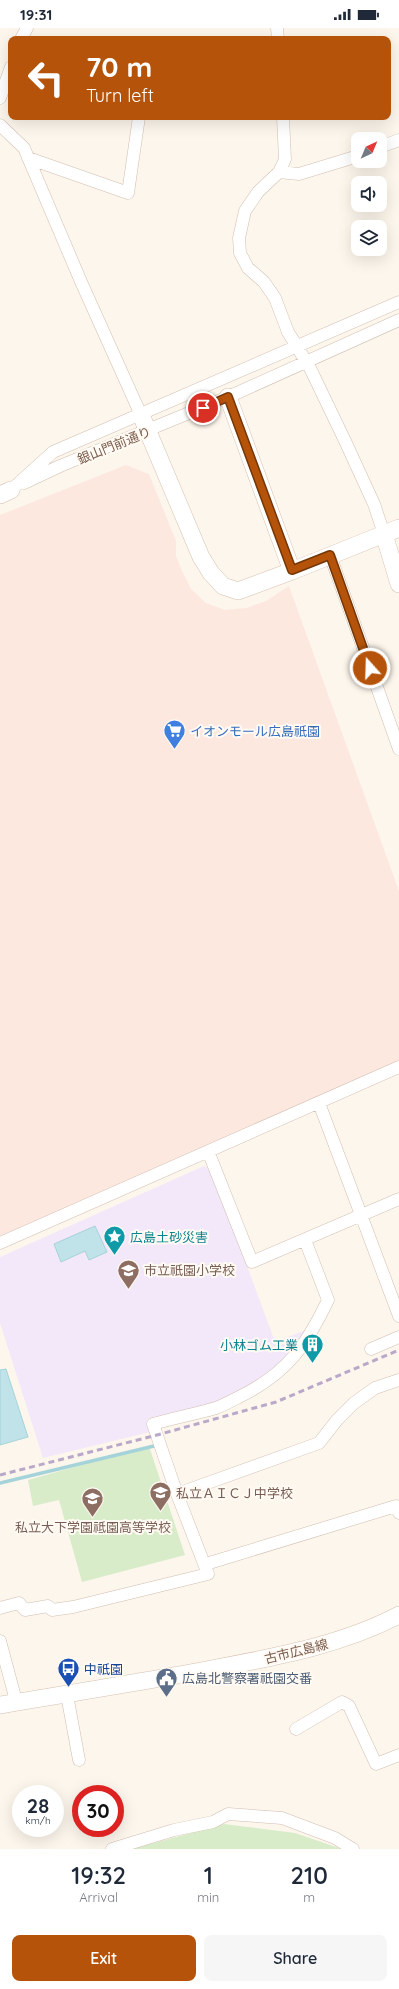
<!DOCTYPE html>
<html lang="en">
<head>
<meta charset="utf-8">
<style>
	:root { --surface:#fff; --page:#f6f6f7; --text:#1f2937; --muted:#747a83; --accent:#b45309 }
	body { margin:0; font-family:Quicksand,"Noto Sans JP",sans-serif; background:var(--page); color:var(--text); height:100vh; display:flex; flex-direction:column; font-size:15px; white-space:nowrap }
	* { box-sizing:border-box; margin:0 }
	p { font-size:13px; color:var(--muted) }
	.icon { flex:none; width:22px; height:22px; fill:none; stroke:currentColor; stroke-width:2; stroke-linecap:round; stroke-linejoin:round }
	.map { position:relative; height:1821px; overflow:hidden }
	.drawer { display:flex; flex-direction:column; background:var(--surface); flex:1 }
	.drawer>* { flex:none }
	.hud { position:absolute; left:8px; top:8px; width:383px; height:84px; border-radius:8px; box-shadow:0 4px 16px #0002; background:#b45309; color:#fff; overflow:hidden }
	.needle { width:26px; rotate:44deg }
	.controls { position:absolute; left:351px; top:104px; display:grid; gap:8px }
	.controls a { display:grid; place-items:center; width:36px; height:36px; border-radius:8px; background:var(--surface); box-shadow:0 4px 16px #0002; font-size:20px }
	.speed { position:absolute; left:12px; top:1757px; display:flex; gap:8px; font-size:20px; font-weight:700; text-align:center }
	.speed>* { display:grid; place-content:center; width:52px; height:52px; border-radius:50%; background:var(--surface); box-shadow:0 4px 16px #0002; line-height:1 }
	.speed small { font-size:10px; font-weight:400 }
	.speed .limit { border:6px solid #d22; background:#fff; color:#111 }
	.pin { position:absolute; display:grid; place-items:center; width:34px; height:34px; color:#fff; margin:-17px; border:2px solid #fff; border-radius:50%; box-shadow:0 1px 4px #0007 }
	.me { position:absolute; width:44px; margin:-22px; rotate:340deg; stroke-linejoin:round; filter:drop-shadow(0 0 3px #0008) }
	.turn { display:flex; align-items:center; gap:14px; height:84px; padding:0 12px; font-size:18px }
	.turn .icon { width:52px; height:52px; stroke-width:2.5 }
	.turn b { display:block; font-size:28px; line-height:34px }
	.eta { display:flex; justify-content:space-evenly; align-items:center; height:68px; text-align:center }
	.eta b { font-size:24px; font-weight:600; line-height:28px }
	.cta { display:flex; gap:8px; margin-top:auto; padding:8px 12px }
	.cta a { flex:1; height:46px; border-radius:8px; background:var(--accent); color:#fff; font-size:16px; font-weight:600; line-height:46px; text-align:center }
	.cta a+a { background:var(--page); color:var(--text) }
	.status { display:flex; justify-content:space-between; align-items:center; height:28px; padding:0 20px; background:var(--surface); direction:ltr }
	.status svg { height:11px; fill:currentColor }
	.map>svg:first-child { display:block }
	.commercial { fill:#fde8e0 }
	.education { fill:#f3e8fa }
	.green { fill:#d8ecc9 }
	.water { fill:#bfe3e8; stroke:#a5d3da }
	.lines { fill:none; stroke-linecap:round; stroke-linejoin:round }
	.stream { stroke:#a5d3da; stroke-width:3.5 }
	.street-casing { stroke:#d1beb0; stroke-width:13 }
	.secondary-casing { stroke:#d6c0b0; stroke-width:18 }
	.street { stroke:#fff; stroke-width:12 }
	.secondary { stroke:#fff; stroke-width:17 }
	.rail { stroke:#b9a8c9; stroke-width:3; stroke-dasharray:6 4; stroke-linecap:butt }
	.route-casing { stroke:#753606; stroke-width:10 }
	.route { stroke:#b45309; stroke-width:7 }
	.labels { text-anchor:middle; dominant-baseline:central; stroke-width:4; stroke-linejoin:round; paint-order:stroke }
	.street-label { font-size:13px; fill:#7a5c4d; stroke:#fffaf3 }
	.shop-label { font-size:13px; fill:#366cbe; stroke:#fffaf3; text-anchor:start }
	.culture-label { font-size:13px; fill:#0d838f; stroke:#fffaf3; text-anchor:start }
	.education-label { font-size:13px; fill:#785e54; stroke:#fffaf3; text-anchor:start }
	.transit-label { font-size:13px; fill:#164399; stroke:#fffaf3; text-anchor:start }
	.service-label { font-size:13px; fill:#4e5e75; stroke:#fffaf3; text-anchor:start }
</style>
</head>
<body>
<div class="status"><b>19:31</b><svg viewBox="0 0 49 12"><path d="M0 12V9h3v3zM5 12V6h3v6zM10 12V3h3v9zM15 12V0h3v12zM26 1h20v11H26zM47 4h2v5h-2z"/></svg></div>
<div class="map">
<svg width="399" height="1821" viewBox="0 0 399 1821">
	<rect width="100%" height="100%" fill="#fdf6ec"/>
	<path class="commercial" d="M126 437 149 446 176 513V528L183 545 191 561 206 575 225 582 246 580 266 573 289 558 399 863V1033L0 1212V487Z"/>
	<path class="education" d="M204 1138 212 1142 275 1314 311 1300 289 1332 231 1372 173 1389 157 1388 147 1391 150 1404 43 1430 0 1295V1229Z"/>
	<path class="green" d="M149 1418 185 1527 82 1554 59 1472 33 1478 28 1452Z
		M224 1796 295 1805 342 1821H132Z"/>
	<path class="water" d="M95 1198 107 1224 89 1232 85 1223 61 1234 54 1216Z
		M6 1341 28 1409 0 1417V1342Z"/>
	<g class="lines">
		<path class="stream" d="M0 1455 154 1418"/>
		<defs>
			<path id="street" d="M277 0 278 11
				M21 11 27 0
				M0 70 11 39
				M283 89 285 131 282 138 279 144 258 164 245 183 239 210 240 225 248 240 264 254 275 270 288 304 310 340 346 415 374 476 384 506
				M0 97 24 120 82 256 141 387
				M380 119 399 112
				M28 130 128 165 139 89
				M279 144 299 146 358 128
				M24 455 60 438 228 369 399 292
				M11 462 53 424 399 274
				M330 527 399 721
				M319 1075 399 1288
				M208 1123 252 1234 399 1171
				M0 1215 399 1039
				M371 1321 399 1309
				M177 1466 319 1415 337 1392 354 1375 375 1360 399 1352
				M206 1536 396 1478 399 1485
				M0 1580 19 1575 25 1582 48 1578 52 1582 73 1579 208 1546 177 1466 153 1396C174 1390 195 1386 216 1380 224 1377 233 1372 241 1368 287 1345 306 1318 328 1272L305 1212
				M0 1613 15 1669 19 1674
				M67 1667 79 1732
				M296 1701 342 1674 349 1678 376 1736 399 1727
				M112 1821 174 1802 213 1794 228 1786 282 1790 335 1810 353 1821"/>
			<path id="secondary" d="M228 369 292 543 399 500
				M141 387 201 529 211 545 223 558 238 563 292 543
				M0 467 11 462
				M384 506 399 556
				M0 1677C67 1666 134 1655 201 1643 268 1630 338 1619 399 1587"/>
		</defs>
		<use href="#street" class="street-casing"/>
		<use href="#secondary" class="secondary-casing"/>
		<use href="#street" class="street"/>
		<use href="#secondary" class="secondary"/>
		<path class="rail" d="M0 1447 157 1407 276 1374 399 1322"/>
	</g>
	<g class="lines">
		<defs>
			<path id="route" d="M203 380 228 369 292 542 330 527 370 640"/>
		</defs>
		<use href="#route" class="route-casing"/>
		<use href="#route" class="route"/>
	</g>
	<defs>
		<symbol id="supermarket-pin" viewBox="-11 -11 22 30"><path d="M0 17L-7.5 6A9.5 9.5 0 1 1 7.5 6Z" fill="#3f7fe0" stroke="#fffaf3"/><path d="M-6-5.5h2.5l.6 2H6L4.5 2H-2.5L-4.4-4H-6ZM-1.5 3.2a1.3 1.3 0 1 0 .1 0ZM3 3.2a1.3 1.3 0 1 0 .1 0Z" fill="#fff"/></symbol>
		<symbol id="sight-pin" viewBox="-11 -11 22 30"><path d="M0 17L-7.5 6A9.5 9.5 0 1 1 7.5 6Z" fill="#0f9aa8" stroke="#fffaf3"/><path d="M0-6L1.8-2.2L6-1.7L2.9 1.2L3.7 5.4L0 3.3L-3.7 5.4L-2.9 1.2L-6-1.7L-1.8-2.2Z" fill="#fff"/></symbol>
		<symbol id="school-pin" viewBox="-11 -11 22 30"><path d="M0 17L-7.5 6A9.5 9.5 0 1 1 7.5 6Z" fill="#8d6e63" stroke="#fffaf3"/><path d="M0-5L7-2L0 1L-7-2ZM-4 1L0 2.5L4 1V4Q0 6-4 4Z" fill="#fff"/></symbol>
		<symbol id="building-pin" viewBox="-11 -11 22 30"><path d="M0 17L-7.5 6A9.5 9.5 0 1 1 7.5 6Z" fill="#0f9aa8" stroke="#fffaf3"/><path d="M-4-6H4V6H1V3H-1V6H-4ZM-2.5-4.3h1.7v1.8h-1.7ZM.8-4.3h1.7v1.8H.8ZM-2.5-1h1.7V.8h-1.7ZM.8-1h1.7V.8H.8Z" fill="#fff"/></symbol>
		<symbol id="bus-pin" viewBox="-11 -11 22 30"><path d="M0 17L-7.5 6A9.5 9.5 0 1 1 7.5 6Z" fill="#1a4fb4" stroke="#fffaf3"/><path d="M-5-6H5V4H4V6H2V4H-2V6H-4V4H-5ZM-3.5-4V0h7V-4ZM-3.5 1.2v1.5H-2V1.2ZM2 1.2v1.5H3.5V1.2Z" fill="#fff"/></symbol>
		<symbol id="civic-pin" viewBox="-11 -11 22 30"><path d="M0 17L-7.5 6A9.5 9.5 0 1 1 7.5 6Z" fill="#5c6f8a" stroke="#fffaf3"/><path d="M-.6-6.5H3V-4.5H.6V-3L4-1V1h2V6H-6V1h2V-1L-.6-3ZM-1.2 2.5V6h2.4V2.5Z" fill="#fff"/></symbol>
	</defs>
	<g fill-rule="evenodd">
		<use href="#supermarket-pin" x="162" y="690" width="25" height="34"/>
		<use href="#sight-pin" x="102" y="1196" width="25" height="34"/>
		<use href="#school-pin" x="116" y="1230" width="25" height="34"/>
		<use href="#building-pin" x="300" y="1304" width="25" height="34"/>
		<use href="#school-pin" x="148" y="1452" width="25" height="34"/>
		<use href="#school-pin" x="80" y="1458" width="25" height="34"/>
		<use href="#bus-pin" x="56" y="1628" width="25" height="34"/>
		<use href="#civic-pin" x="154" y="1638" width="25" height="34"/>
	</g>
	<g class="labels">
		<g class="street-label">
			<text transform="translate(114 417) rotate(-22)">銀山門前通り</text>
			<text transform="translate(296 1623) rotate(-14)">古市広島線</text>
		</g>
		<g class="shop-label">
			<text x="190" y="703">イオンモール広島祇園</text>
		</g>
		<g class="culture-label">
			<text x="130" y="1209">広島土砂災害</text>
			<text x="298" y="1317" text-anchor="end">小林ゴム工業</text>
		</g>
		<g class="education-label">
			<text x="144" y="1242">市立祇園小学校</text>
			<text x="176" y="1465">私立ＡＩＣＪ中学校</text>
			<text x="93" y="1499" text-anchor="middle">私立大下学園祗園高等学校</text>
		</g>
		<g class="transit-label">
			<text x="84" y="1641">中祇園</text>
		</g>
		<g class="service-label">
			<text x="182" y="1650">広島北警察署祇園交番</text>
		</g>
	</g>
</svg>
<div class="controls">
<a><svg class="needle" viewBox="-14 -14 28 28"><path d="M0-13l5 13h-10z" fill="#e53935"/><path d="M0 13l5-13h-10z" fill="#747a83"/></svg></a>
<a><svg class="icon" aria-label="sound" viewBox="0 0 24 24"><path d="M4 9h4l5-4v14l-5-4H4zM17 9q2 3 0 6"/></svg></a>
<a><svg class="icon" aria-label="layers" viewBox="0 0 24 24"><path d="M12 4l9 5-9 5-9-5zM3 14l9 5 9-5"/></svg></a>
</div>
<div class="speed"><div>28<small>km/h</small></div><div class="limit">30</div></div>
<div class="pin" style="left:203px;top:380px;background:#d93025"><svg class="icon" aria-label="arrive" viewBox="0 0 24 24"><path d="M6 21V4h12l-3 4 3 4H6"/></svg></div>
<svg class="me" style="left:370px;top:640px" viewBox="-20 -20 40 40"><circle r="17" fill="#b45309" stroke="#fff" stroke-width="3"/><path d="M0-11L8 9 0 5-8 9z" fill="#fff"/></svg>
<div class="hud">
<div class="turn"><svg class="icon" aria-label="left" viewBox="0 0 24 24"><path d="M17 20v-9H6M10 6l-5 5 5 5"/></svg><div><b>70 m</b>Turn left</div></div>
</div>
</div>
<section class="drawer">
<div class="eta">
<div><b>19:32</b><p>Arrival</p></div>
<div><b>1</b><p>min</p></div>
<div><b>210</b><p>m</p></div>
</div>
<div class="cta"><a>Exit</a><a>Share</a></div>
</section>
</body>
</html>
